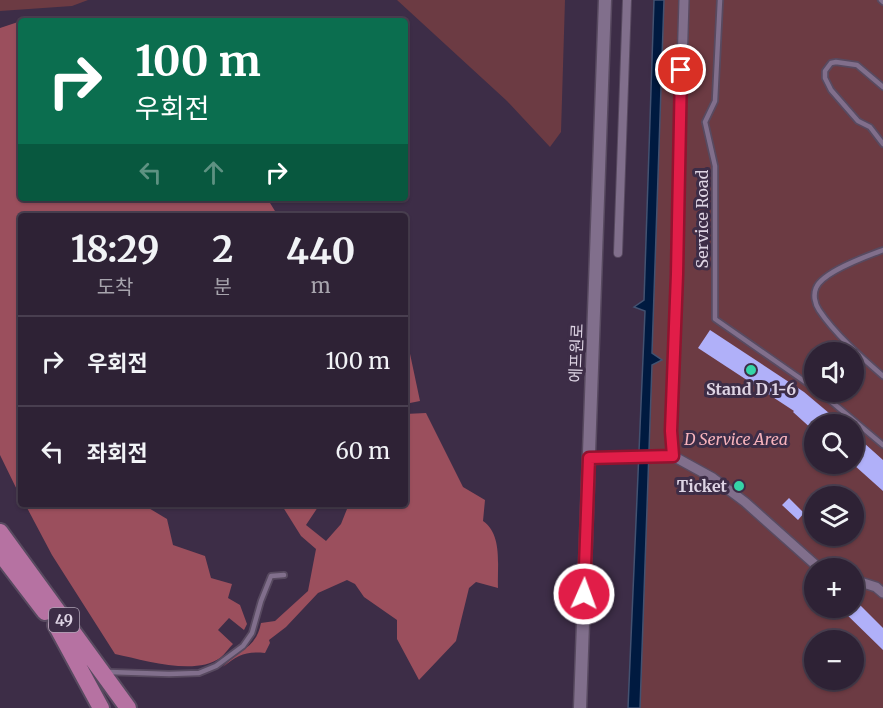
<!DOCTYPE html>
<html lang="ko">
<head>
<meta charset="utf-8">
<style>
	:root { --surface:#2e2235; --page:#3a2f41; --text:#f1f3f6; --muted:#a7a4ad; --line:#493f50 }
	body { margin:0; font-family:Merriweather,"Noto Sans KR",serif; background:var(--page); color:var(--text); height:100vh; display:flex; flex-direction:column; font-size:22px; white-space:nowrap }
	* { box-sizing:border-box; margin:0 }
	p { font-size:20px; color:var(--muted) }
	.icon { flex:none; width:33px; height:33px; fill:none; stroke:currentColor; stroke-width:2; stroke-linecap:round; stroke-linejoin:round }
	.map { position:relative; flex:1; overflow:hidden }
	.details { position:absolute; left:18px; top:213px; width:390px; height:294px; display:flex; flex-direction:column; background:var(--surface); border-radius:6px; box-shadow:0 2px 4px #0004,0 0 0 2px var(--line) }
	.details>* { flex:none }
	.banner { position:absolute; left:18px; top:18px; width:390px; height:183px; border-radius:6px; box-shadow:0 2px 4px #0004,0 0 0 2px var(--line); background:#0b6e4f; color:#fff; overflow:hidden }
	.fabs { position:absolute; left:804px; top:342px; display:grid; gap:12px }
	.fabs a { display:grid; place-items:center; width:60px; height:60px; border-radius:50%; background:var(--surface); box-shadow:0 2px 4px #0004,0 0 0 2px var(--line); font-size:30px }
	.pin { position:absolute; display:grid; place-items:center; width:51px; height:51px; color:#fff; margin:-26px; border:3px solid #fff; border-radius:50%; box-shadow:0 2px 6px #0007 }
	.me { position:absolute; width:66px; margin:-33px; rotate:2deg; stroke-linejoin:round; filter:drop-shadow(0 0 4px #0008) }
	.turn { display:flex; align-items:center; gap:21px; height:126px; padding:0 18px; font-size:27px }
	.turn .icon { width:78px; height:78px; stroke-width:2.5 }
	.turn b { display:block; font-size:42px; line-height:51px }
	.lanes { display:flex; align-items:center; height:57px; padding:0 18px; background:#0003; justify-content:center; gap:30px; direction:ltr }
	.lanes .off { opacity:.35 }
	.eta { display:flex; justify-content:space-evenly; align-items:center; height:102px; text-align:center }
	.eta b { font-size:36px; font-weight:700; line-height:42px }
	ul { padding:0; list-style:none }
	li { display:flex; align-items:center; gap:18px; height:90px; padding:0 18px; border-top:2px solid var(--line) }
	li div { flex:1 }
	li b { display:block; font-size:22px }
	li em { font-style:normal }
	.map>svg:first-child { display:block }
	.green { fill:#6c3b43; fill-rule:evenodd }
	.forest { fill:#9b4f5d }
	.water { fill:#001a40; stroke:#435271; stroke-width:1.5 }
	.building { fill:#b0b0f9 }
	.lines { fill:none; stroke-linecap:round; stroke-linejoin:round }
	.service-casing { stroke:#584a60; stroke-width:8 }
	.pedestrian-casing { stroke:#584a60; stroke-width:10 }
	.minor-casing { stroke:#584a60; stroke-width:12 }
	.tertiary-casing { stroke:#584a60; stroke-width:15 }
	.trunk-casing { stroke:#584a60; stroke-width:20 }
	.service { stroke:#816f8c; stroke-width:4.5 }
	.pedestrian { stroke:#816f8c; stroke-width:8 }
	.minor { stroke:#816f8c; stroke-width:9 }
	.tertiary { stroke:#816f8c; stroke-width:12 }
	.trunk { stroke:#b672a2; stroke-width:16 }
	.route-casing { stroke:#92132f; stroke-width:15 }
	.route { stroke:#e11d48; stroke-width:10 }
	.poi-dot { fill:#35d4a7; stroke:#3d2d47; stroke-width:2 }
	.labels { text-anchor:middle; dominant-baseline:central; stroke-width:6; stroke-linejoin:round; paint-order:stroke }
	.shield { fill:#3d2d47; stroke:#aea2b5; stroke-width:1.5 }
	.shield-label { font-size:15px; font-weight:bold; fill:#ded4e4 }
	.street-label { font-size:16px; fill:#ded4e4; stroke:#3d2d47 }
	.poi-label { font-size:16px; font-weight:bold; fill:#ded4e4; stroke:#3d2d47 }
	.park-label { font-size:16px; font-style:italic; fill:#f7b3bc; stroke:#3d2d47 }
</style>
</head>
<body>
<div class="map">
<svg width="883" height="708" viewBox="0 0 883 708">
	<rect width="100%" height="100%" fill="#3d2d47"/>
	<path class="green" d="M0 0H88L72 6 0 11Z
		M397 0H565L561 132 550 147 507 101Z
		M659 0H883V708H635ZM814 352H854V392H814ZM814 424H854V464H814ZM814 496H854V536H814ZM814 568H854V608H814ZM814 640H854V680H814Z"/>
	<path class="forest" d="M270 16 273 21H158L156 19Z
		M18 22 21 23V198H267L278 216H21V498L0 455V28Z
		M405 305 410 322 409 349 420 401 405 404Z
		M426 413 463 487 485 500 483 521C503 535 497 566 498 588L476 582 469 588 456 641 419 680 397 639V620L364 597 355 584 347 580 318 593 286 627 269 640 270 643 265 653C245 651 238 655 223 667 239 649 256 649 261 623L275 621 308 591 316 549 301 536 281 504H320L306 525 326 541 341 524 349 504H405V414Z
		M25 504H142L167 519 173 545 205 556 211 578 232 584 228 598 240 605 247 624 244 630 229 618 218 630 233 644C229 648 225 654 220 658 195 676 144 660 115 654L52 555Z"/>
	<path class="water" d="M654 0H664L652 353 662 360 652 365 640 708H628L645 311 634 307 644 300Z"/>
	<path class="building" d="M710 330 804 392 842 424H814V431L793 412 794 411 698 348Z
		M854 434 883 460V491L854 465Z
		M789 498 804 513 798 520 782 505Z
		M854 599 883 628V650L840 608H854Z"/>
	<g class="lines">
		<defs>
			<path id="service" d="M720 0 715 101 705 122 715 166V319L814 388
				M881 0 883 2
				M883 87 857 65 836 62 831 63 825 71V78L831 90 858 121 870 127 883 144
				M883 250C867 256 822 272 816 288 813 295 815 304 819 310 835 334 861 357 883 376
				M820 392 883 445
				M109 672 169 674 199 673 216 666 243 646 252 633 261 601 271 576 284 575"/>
			<path id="pedestrian" d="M618 253 627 0"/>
			<path id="minor" d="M673 456 671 431 684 0
				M589 458 673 456 713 478 745 502 819 568
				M854 580 876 587 883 593"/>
			<path id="tertiary" d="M580 708 605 0"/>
			<path id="trunk" d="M0 532 128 708
				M0 553 45 612
				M56 625 101 708"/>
		</defs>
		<use href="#service" class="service-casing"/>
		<use href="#pedestrian" class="pedestrian-casing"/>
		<use href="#minor" class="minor-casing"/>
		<use href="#tertiary" class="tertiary-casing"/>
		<use href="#trunk" class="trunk-casing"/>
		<use href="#service" class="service"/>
		<use href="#pedestrian" class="pedestrian"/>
		<use href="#minor" class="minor"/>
		<use href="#tertiary" class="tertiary"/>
		<use href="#trunk" class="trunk"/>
	</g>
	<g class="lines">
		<defs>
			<path id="route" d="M584 594 589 458 673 456 671 431 677 274 681 70"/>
		</defs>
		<use href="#route" class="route-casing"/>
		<use href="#route" class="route"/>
	</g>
	<g class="poi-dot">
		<circle cx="751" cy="370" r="6"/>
		<circle cx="739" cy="486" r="6"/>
	</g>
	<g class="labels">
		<rect class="shield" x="49" y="608" width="30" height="24" rx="4.5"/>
		<g class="shield-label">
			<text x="64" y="620">49</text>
		</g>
		<g class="street-label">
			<text transform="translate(702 219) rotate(-90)">Service Road</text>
			<text transform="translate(576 353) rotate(-88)">에프원로</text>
		</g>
		<g class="poi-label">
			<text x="751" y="389">Stand D 1-6</text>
			<text x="727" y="486" text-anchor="end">Ticket</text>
		</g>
		<g class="park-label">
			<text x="736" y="439">D Service Area</text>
		</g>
	</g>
</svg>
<div class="fabs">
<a><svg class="icon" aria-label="sound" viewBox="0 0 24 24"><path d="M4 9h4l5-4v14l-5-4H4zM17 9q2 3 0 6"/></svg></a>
<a><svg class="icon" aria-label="search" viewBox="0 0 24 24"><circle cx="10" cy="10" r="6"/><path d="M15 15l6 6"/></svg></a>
<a><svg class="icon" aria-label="layers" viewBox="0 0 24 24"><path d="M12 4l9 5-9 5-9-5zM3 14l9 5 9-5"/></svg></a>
<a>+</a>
<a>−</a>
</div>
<div class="pin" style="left:681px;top:70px;background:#d93025"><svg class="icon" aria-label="arrive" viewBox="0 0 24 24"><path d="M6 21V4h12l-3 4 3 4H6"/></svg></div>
<svg class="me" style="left:584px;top:594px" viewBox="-20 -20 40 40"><circle r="17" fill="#e11d48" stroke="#fff" stroke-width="3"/><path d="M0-11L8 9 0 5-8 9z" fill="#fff"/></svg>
<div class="banner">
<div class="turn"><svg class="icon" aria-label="right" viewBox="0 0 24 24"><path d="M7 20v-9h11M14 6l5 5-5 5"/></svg><div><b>100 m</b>우회전</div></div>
<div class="lanes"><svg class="icon off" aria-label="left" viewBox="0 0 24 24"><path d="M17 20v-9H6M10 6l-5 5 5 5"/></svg><svg class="icon off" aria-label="ahead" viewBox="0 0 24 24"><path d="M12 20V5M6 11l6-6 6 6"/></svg><svg class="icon" aria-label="right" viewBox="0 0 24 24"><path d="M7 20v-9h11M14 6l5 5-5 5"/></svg></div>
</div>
<section class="details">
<div class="eta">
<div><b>18:29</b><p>도착</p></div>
<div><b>2</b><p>분</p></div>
<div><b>440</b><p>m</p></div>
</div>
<ul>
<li><svg class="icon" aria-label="right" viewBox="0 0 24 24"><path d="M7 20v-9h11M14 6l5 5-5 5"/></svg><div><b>우회전</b></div><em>100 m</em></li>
<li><svg class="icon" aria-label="left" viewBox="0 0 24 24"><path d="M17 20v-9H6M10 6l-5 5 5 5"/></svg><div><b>좌회전</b></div><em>60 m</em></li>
</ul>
</section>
</div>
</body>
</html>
